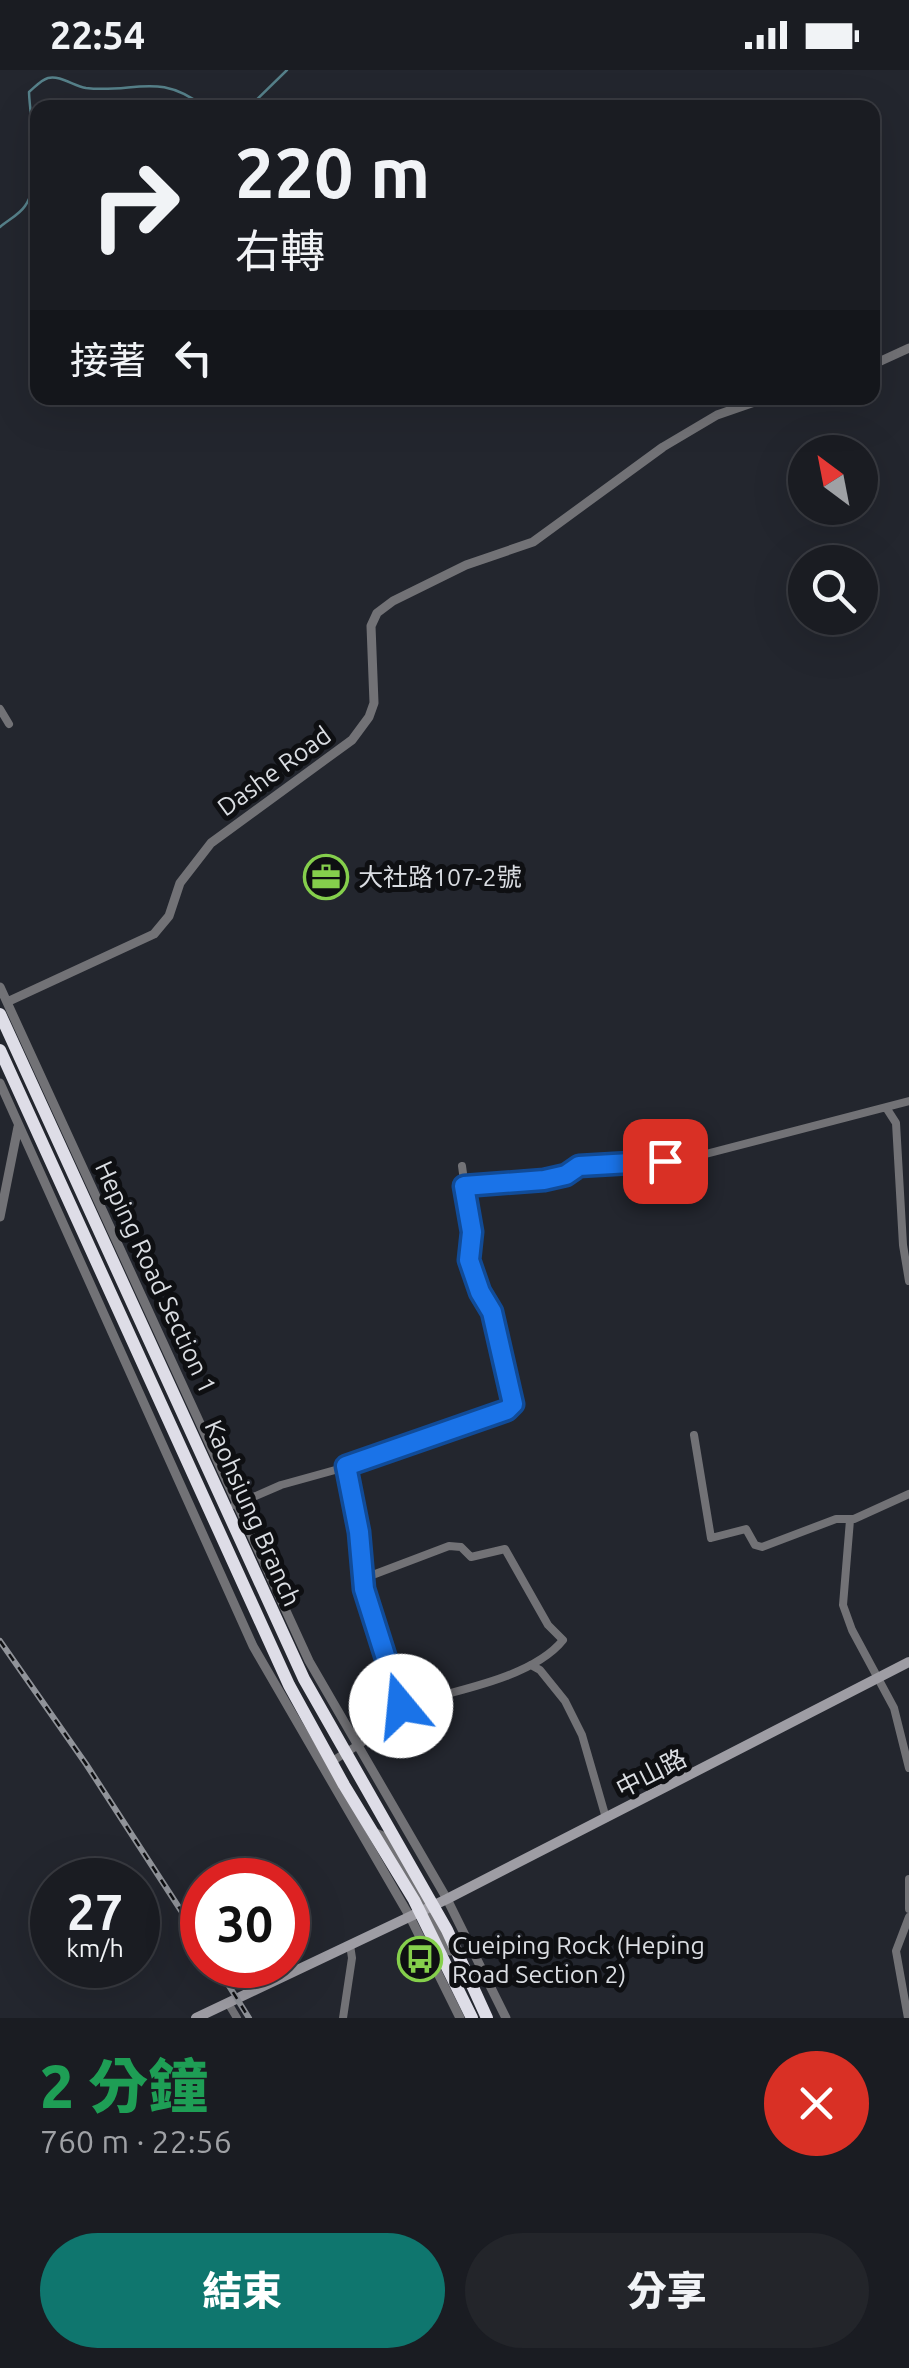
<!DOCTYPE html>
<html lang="zh-TW">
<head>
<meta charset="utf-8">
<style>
	:root { --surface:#1a1c22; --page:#23252a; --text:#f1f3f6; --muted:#9fa1a5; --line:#383a40; --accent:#0f766e }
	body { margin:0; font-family:Ubuntu,"Noto Sans TC",sans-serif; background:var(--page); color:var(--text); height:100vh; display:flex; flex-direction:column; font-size:38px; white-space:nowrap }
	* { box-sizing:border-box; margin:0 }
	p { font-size:32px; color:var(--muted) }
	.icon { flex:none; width:55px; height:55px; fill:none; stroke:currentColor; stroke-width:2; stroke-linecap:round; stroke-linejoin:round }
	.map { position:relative; height:1948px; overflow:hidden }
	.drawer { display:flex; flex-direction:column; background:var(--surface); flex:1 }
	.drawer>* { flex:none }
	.banner { position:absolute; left:30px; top:30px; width:850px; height:305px; border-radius:20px; box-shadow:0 10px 40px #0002,0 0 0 2px var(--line); background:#1a1c22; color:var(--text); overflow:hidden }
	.needle { width:65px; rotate:328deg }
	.fabs { position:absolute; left:788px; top:365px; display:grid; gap:20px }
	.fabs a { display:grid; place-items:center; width:90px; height:90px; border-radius:50%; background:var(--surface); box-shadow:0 10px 40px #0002,0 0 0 2px var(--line); font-size:50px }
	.speed { position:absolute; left:30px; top:1788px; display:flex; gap:20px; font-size:50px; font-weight:700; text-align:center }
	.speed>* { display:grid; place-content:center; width:130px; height:130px; border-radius:50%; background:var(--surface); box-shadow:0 10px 40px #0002,0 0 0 2px var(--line); line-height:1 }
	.speed small { font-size:25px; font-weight:400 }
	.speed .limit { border:15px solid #d22; background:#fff; color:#111 }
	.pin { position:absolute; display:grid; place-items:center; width:85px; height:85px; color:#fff; margin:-42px; border-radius:20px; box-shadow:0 5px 15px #0006 }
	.me { position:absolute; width:110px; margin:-55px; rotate:343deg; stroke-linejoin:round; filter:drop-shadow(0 0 8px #0008) }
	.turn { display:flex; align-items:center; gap:35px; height:210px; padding:0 40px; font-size:45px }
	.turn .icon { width:130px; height:130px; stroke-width:2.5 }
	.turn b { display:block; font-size:70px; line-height:85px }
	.then { display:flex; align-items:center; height:95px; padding:0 40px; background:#0003; gap:20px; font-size:38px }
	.round { display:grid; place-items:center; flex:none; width:105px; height:105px; border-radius:52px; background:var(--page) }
	.headline { display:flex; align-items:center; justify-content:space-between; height:170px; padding:0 40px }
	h1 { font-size:60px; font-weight:800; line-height:75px; color:#1e9e55 }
	.button { display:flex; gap:20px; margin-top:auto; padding:20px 40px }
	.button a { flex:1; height:115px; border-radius:60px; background:var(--accent); color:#fff; font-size:40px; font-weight:800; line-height:115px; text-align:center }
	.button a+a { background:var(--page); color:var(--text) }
	.status { display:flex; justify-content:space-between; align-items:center; height:70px; padding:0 50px; background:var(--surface); direction:ltr }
	.status svg { height:28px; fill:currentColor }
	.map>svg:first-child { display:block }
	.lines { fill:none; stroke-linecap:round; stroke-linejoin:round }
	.stream { stroke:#56818a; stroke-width:2.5 }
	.minor { stroke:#727276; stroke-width:8 }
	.tertiary { stroke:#727276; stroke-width:9 }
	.secondary { stroke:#9e9da4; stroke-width:10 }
	.motorway { stroke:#dedde7; stroke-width:12 }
	.rail-casing { stroke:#909399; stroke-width:6 }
	.rail { stroke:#0e0f12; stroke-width:2.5; stroke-dasharray:8; stroke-linecap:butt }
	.route-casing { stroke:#114b97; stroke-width:25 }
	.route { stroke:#1a73e8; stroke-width:18 }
	.labels { text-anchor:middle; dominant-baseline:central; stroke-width:10; stroke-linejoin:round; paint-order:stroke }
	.street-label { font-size:25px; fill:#dadde2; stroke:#0e0f12 }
	.poi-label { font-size:25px; fill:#dadde2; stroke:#0e0f12; text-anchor:start }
</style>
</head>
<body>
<div class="status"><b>22:54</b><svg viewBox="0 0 49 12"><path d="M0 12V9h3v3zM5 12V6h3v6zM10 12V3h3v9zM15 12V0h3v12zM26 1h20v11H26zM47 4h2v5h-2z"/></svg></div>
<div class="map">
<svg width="909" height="1948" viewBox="0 0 909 1948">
	<rect width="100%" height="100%" fill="#23262e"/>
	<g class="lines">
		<path class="stream" d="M248 38 287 0
			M0 157C8 150 19 145 25 136 44 109 30 54 29 22 35 17 41 10 48 8 60 5 74 16 86 18 134 24 158 0 206 38"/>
		<path class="minor" d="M0 639 9 654
			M887 1039 896 1053 903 1175 909 1211
			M464 1116 544 1110 566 1105 579 1097 632 1095 698 1086 909 1031
			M694 1365 711 1468 746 1459 755 1475 762 1477 836 1449H854L909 1424
			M235 1435 281 1415 346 1397 507 1340 513 1334 491 1242 479 1221 469 1190 471 1162 462 1096
			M850 1450 843 1535 852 1560 894 1638 909 1698
			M362 1509 449 1476 461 1477 471 1487 505 1479 548 1555 563 1570C532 1609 449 1622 401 1636
			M531 1595 540 1600 565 1631 582 1665 606 1748
			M330 1693C352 1677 395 1658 402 1631L364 1519 359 1462 346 1397
			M909 1809V1839
			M228 1933 237 1948
			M343 1948 352 1888 350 1875
			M908 1948 896 1881 909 1847"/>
		<path class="tertiary" d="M872 295 909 278
			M0 917 309 1591 447 1829 506 1948
			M7 932 154 864 169 846 180 813 211 773 352 670 369 647 374 633 371 556 377 543 393 531 466 495 533 472 663 377 717 345 766 328
			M0 1013 253 1576 410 1847 460 1948
			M0 1147 18 1057
			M373 1762 385 1767 450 1881"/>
		<path class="secondary" d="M196 1948 447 1829 909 1592"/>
		<path class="motorway" d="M0 944 304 1609 447 1860 487 1948
			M0 980 289 1615 344 1715 414 1830 472 1948"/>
		<defs>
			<path id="rail" d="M0 1571 86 1694 202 1873
				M216 1895 249 1948"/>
		</defs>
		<use href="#rail" class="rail-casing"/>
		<use href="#rail" class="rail"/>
	</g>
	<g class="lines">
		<defs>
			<path id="route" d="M401 1636 364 1519 359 1462 346 1396 507 1340 513 1334 492 1242 480 1222 469 1190 472 1162 464 1116 544 1110 566 1105 579 1096 665 1091"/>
		</defs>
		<use href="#route" class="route-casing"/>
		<use href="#route" class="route"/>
	</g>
	<defs>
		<symbol id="office-ring" viewBox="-11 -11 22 22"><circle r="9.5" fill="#0e0f12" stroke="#85cf4c" stroke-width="1.5"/><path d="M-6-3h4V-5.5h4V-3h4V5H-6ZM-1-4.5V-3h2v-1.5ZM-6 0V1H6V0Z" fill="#85cf4c"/></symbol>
		<symbol id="bus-ring" viewBox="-11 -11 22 22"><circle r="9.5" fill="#0e0f12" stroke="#85cf4c" stroke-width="1.5"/><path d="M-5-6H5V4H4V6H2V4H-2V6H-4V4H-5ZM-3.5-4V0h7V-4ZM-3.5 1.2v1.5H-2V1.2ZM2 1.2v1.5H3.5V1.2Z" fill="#85cf4c"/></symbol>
	</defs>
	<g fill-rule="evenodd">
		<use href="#office-ring" x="301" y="782" width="50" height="50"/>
		<use href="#bus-ring" x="395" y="1864" width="50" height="50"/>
	</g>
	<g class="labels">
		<g class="street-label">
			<text transform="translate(274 701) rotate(-36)">Dashe Road</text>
			<text transform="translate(156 1207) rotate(65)">Heping Road Section 1</text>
			<text transform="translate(253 1443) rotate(66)">Kaohsiung Branch</text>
			<text transform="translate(651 1703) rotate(-27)">中山路</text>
		</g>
		<g class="poi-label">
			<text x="358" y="807">大社路107-2號</text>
			<text x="452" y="1875">Cueiping Rock (Heping<tspan x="452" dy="29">Road Section 2)</tspan></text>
		</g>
	</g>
</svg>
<div class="fabs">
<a><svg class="needle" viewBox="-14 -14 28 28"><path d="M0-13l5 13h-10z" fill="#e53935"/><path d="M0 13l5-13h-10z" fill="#9fa1a5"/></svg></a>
<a><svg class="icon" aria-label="search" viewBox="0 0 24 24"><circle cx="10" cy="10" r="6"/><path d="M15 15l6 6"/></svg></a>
</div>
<div class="speed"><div>27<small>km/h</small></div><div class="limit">30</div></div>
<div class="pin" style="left:665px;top:1091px;background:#d93025"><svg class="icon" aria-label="arrive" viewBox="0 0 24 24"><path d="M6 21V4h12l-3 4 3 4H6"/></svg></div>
<svg class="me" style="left:401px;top:1636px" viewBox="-20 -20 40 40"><circle r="19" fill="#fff"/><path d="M0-13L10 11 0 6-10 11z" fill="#1a73e8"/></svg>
<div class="banner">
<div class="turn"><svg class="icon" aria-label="right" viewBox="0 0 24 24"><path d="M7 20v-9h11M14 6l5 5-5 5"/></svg><div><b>220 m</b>右轉</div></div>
<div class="then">接著<svg class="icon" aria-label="left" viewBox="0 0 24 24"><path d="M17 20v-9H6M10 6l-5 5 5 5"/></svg></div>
</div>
</div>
<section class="drawer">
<div class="headline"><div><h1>2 分鐘</h1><p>760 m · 22:56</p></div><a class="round" style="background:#d93025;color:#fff"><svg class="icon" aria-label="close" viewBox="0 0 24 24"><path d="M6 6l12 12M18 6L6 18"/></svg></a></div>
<div class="button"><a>結束</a><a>分享</a></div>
</section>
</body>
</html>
